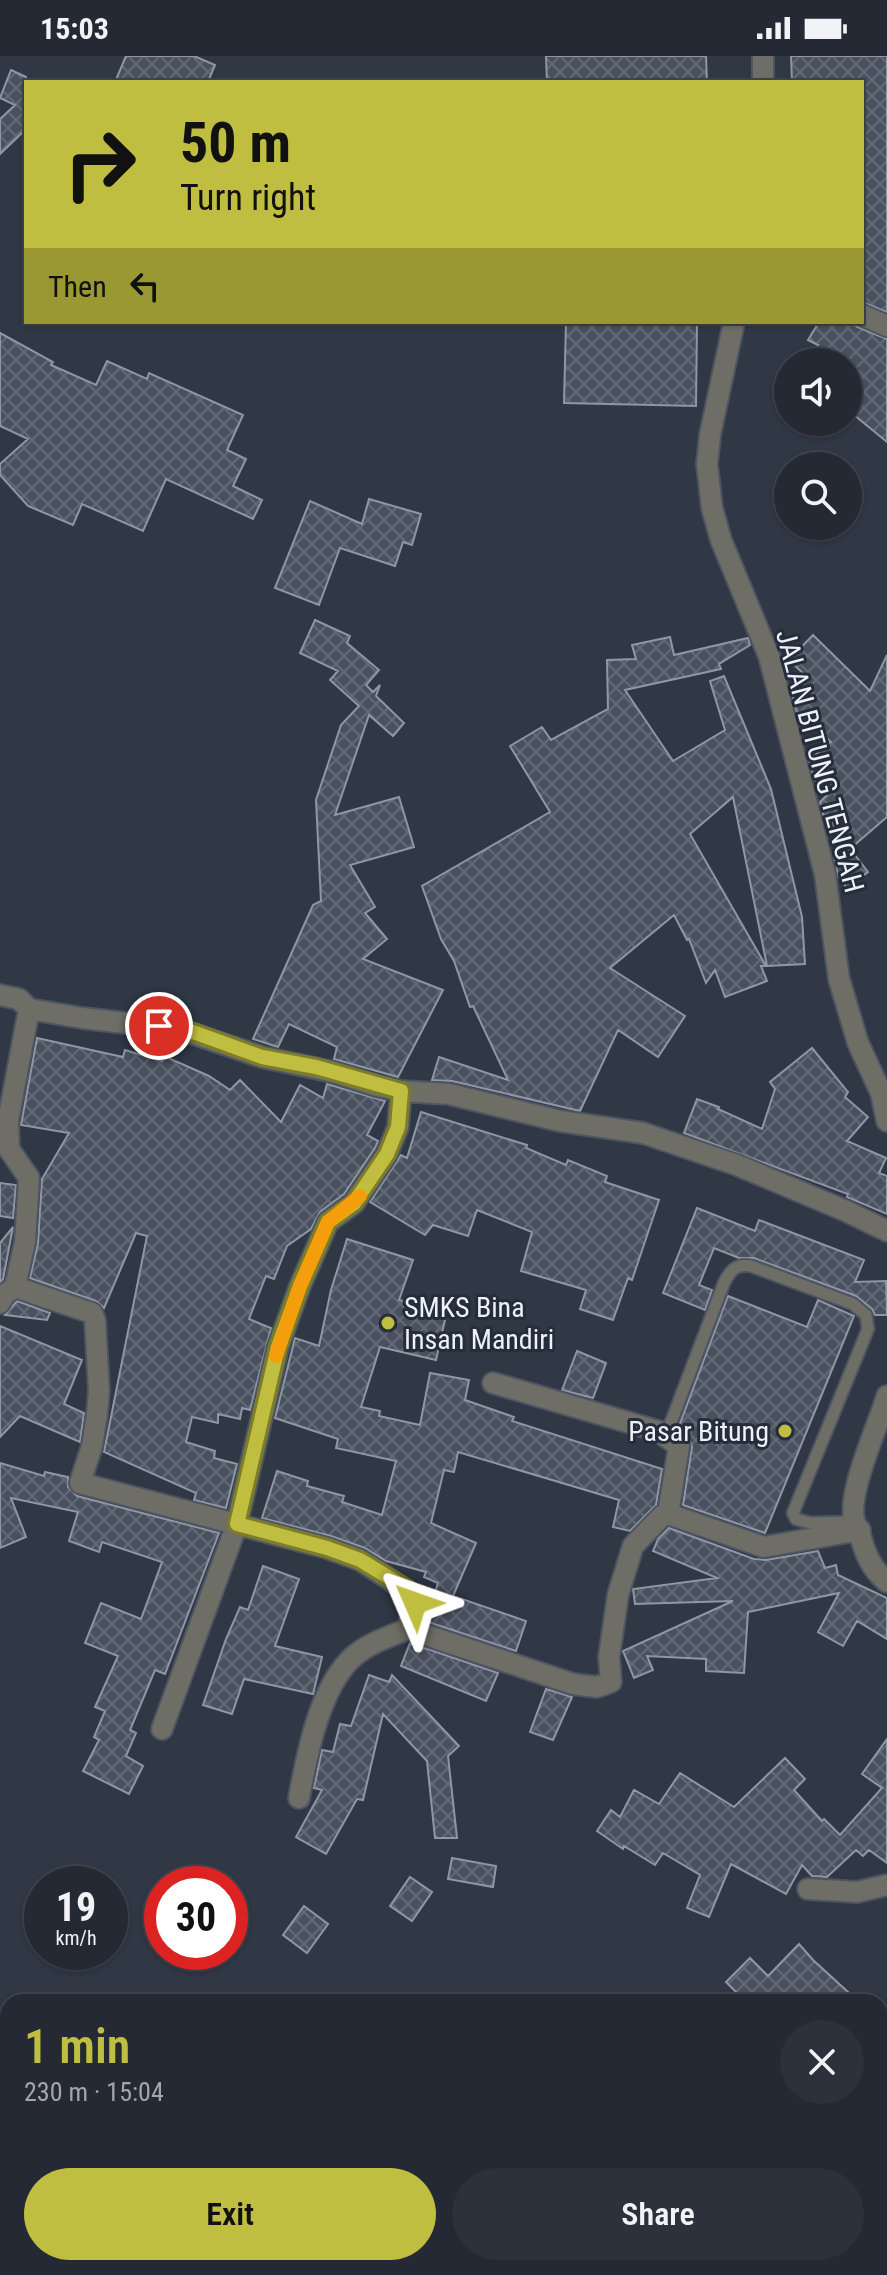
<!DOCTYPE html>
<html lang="en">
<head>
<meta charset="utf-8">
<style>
	:root { --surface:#242934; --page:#2c313c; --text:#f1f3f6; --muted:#a3a6ac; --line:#41454f; --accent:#c0be40 }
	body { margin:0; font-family:"Roboto Condensed",sans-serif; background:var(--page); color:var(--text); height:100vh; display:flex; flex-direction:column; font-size:30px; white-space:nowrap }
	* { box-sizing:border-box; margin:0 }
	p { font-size:26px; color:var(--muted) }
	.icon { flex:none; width:44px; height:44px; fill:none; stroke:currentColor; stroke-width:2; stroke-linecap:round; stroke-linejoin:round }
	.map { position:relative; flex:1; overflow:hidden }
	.sheet { position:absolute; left:0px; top:1938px; width:888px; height:282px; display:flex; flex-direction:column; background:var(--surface); border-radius:24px 24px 0 0; box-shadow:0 2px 6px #0004,0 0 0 2px var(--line) }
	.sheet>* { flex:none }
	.top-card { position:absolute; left:24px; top:24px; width:840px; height:244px; border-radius:0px; box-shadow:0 2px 6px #0004,0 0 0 2px var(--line); background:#c0be40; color:#111; overflow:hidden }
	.controls { position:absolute; left:774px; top:292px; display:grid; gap:16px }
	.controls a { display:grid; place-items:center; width:88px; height:88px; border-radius:50%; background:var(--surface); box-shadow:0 2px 6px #0004,0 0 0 2px var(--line); font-size:40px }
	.speed { position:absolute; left:24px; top:1810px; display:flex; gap:16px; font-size:40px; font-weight:700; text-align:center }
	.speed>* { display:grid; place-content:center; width:104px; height:104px; border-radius:50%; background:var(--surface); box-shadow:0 2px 6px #0004,0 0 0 2px var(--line); line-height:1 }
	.speed small { font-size:20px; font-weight:400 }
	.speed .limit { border:12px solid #d22; background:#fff; color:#111 }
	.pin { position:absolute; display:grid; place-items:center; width:68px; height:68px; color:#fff; margin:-34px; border:4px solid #fff; border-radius:50%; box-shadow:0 2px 8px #0007 }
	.me { position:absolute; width:88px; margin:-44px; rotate:313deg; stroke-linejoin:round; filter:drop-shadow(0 0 6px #0008) }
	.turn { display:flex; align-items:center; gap:28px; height:168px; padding:0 24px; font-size:36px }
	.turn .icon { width:104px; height:104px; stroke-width:2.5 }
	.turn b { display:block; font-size:56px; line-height:68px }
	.then { display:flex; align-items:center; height:76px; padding:0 24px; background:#0003; gap:16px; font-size:30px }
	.round { display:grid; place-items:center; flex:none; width:84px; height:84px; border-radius:42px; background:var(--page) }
	.headline { display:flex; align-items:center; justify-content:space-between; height:136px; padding:0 24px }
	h1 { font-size:48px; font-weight:600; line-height:60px; color:var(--accent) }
	.primary-button { display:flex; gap:16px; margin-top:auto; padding:16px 24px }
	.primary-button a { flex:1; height:92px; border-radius:48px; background:var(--accent); color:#111; font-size:32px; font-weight:600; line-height:92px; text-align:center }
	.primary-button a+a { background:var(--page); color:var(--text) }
	.status { display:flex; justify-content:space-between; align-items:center; height:56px; padding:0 40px; background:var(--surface); direction:ltr }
	.status svg { height:22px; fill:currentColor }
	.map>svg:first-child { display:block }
	.building { fill:url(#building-cross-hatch); stroke:#8f97a7; stroke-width:2 }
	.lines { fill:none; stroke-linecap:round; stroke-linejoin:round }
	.service-casing { stroke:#4e5562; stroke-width:15 }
	.minor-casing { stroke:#4e5562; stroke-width:24 }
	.service { stroke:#6e6e66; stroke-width:11 }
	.minor { stroke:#6e6e66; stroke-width:20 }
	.route-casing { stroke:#7d7c2a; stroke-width:20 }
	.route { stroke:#c0be40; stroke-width:14 }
	.slow { stroke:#f59e0b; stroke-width:14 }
	.poi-dot { fill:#c0be40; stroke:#262d3a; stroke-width:3 }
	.labels { text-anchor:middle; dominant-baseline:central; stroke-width:6; stroke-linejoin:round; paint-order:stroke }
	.street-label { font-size:28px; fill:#ecf1fa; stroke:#262d3a }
	.poi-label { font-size:28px; fill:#ecf1fa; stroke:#262d3a; text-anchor:start }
</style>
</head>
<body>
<div class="status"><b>15:03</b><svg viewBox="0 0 49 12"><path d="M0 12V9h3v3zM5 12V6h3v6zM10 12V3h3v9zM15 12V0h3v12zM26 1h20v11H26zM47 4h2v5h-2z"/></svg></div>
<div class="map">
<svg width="887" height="2219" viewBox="0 0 887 2219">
	<defs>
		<pattern id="building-cross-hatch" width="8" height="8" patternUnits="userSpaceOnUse" patternTransform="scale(2)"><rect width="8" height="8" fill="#49515f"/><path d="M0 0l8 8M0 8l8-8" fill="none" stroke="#636a77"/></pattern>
	</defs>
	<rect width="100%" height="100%" fill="#303745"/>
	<path class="building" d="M126 0H194L215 9 208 26H115Z
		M546 0H706L707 26H547Z
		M791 0H887V256L862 246V26H792Z
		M11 14 26 21V73L0 98V63L15 49 0 42Z
		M566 266H697L696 350 564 347Z
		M819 266H851L857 271 887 283V386L848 354V306H807L818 289 808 284Z
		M0 277 53 306 51 309 96 329 107 305 147 323 149 317 243 359 227 394 246 403 233 430 262 444 253 463 166 423 143 475 82 448 73 469 28 450 0 419V408L28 383 0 370Z
		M369 443 421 458 412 489 403 486 395 510 340 492 319 549 275 532 310 445 362 468Z
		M315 564 350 580 347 587 379 614 366 629 373 636 380 629 376 640 404 667 393 680 369 659 335 759 399 741 414 791 350 809 375 851 365 857 387 883 363 903 443 934 398 1021 334 1003 337 991 289 968 278 991 253 983 313 849 321 845 316 744 341 669 359 650 330 624 338 615 300 597Z
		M813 579 870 635 887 599V761L852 791 823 758 820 746 827 739 814 723 809 704 831 686 796 655 792 637 807 621 789 604Z
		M670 581 674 599 748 582 750 589 719 608 721 613 625 634 673 705 725 674 710 625 724 620 771 733 802 861 805 908 767 910 733 741 690 778 766 910H761L767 925 725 941 715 914 706 927 689 883 687 884 674 859 610 912 685 960 658 1001 618 974 580 1055 452 1025 432 1024 439 1001 508 1024 473 950 470 951 454 905 441 883 422 830 550 756 510 690 542 671 551 684 608 653 607 604 636 603 632 589Z
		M845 786 868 816 847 832 838 820 833 795Z
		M37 982 123 1001 125 994 162 1005 164 1000 209 1020 230 1034 240 1024 281 1066 300 1029 323 1042 327 1028 385 1045 367 1079 378 1085 375 1092 344 1138 320 1156 311 1173 287 1190 274 1223 266 1220 249 1263 271 1272 250 1354 242 1352 240 1363 218 1358V1367L192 1361 186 1386 215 1395 214 1402 237 1408 226 1452 194 1444 196 1437 104 1396 147 1180 136 1177 104 1252 96 1245 30 1222 38 1187 42 1123 69 1077 21 1069Z
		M812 992 848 1036 845 1041 868 1061 847 1085 886 1102 879 1117 887 1120V1158L847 1141 848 1138 684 1077 697 1043 719 1051 718 1053 762 1073 775 1033 770 1026Z
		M421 1056 527 1089 526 1092 566 1109 568 1104 607 1120 605 1126 659 1144 632 1224 628 1222 613 1264 580 1253 586 1234 521 1215 532 1176 477 1154 468 1180 433 1169 425 1179 370 1146 401 1099 407 1102Z
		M0 1127 16 1129 13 1162 0 1160Z
		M697 1152 755 1175 759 1164 864 1204 855 1226 886 1225 887 1259H875L872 1253 856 1240 754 1202H739L714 1192 699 1229 712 1234 705 1254 663 1237Z
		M13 1171 3 1223 0 1226V1187Z
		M347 1183 413 1204 399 1244 447 1255 436 1304 380 1291 361 1351 380 1355 379 1360 420 1369 430 1317 469 1324 465 1344 514 1361 512 1365 662 1413 656 1449 630 1475 613 1471 619 1444 458 1396 454 1416 444 1414 431 1467 476 1487 453 1540 526 1565 516 1595 425 1565 438 1527 424 1521 426 1516 386 1505 365 1492 331 1480 262 1462 277 1415 308 1425 307 1430 344 1440 342 1446 382 1459 396 1405 336 1392 338 1383 275 1362 295 1282 319 1290 331 1234Z
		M728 1240 807 1271 818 1244 854 1260 765 1477 683 1449 692 1391 688 1381 691 1375 679 1370Z
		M17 1245 50 1257 47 1264 5 1259Z
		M0 1270 82 1304 64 1348 84 1357 80 1386 20 1360 0 1381Z
		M577 1295 606 1307 593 1342 562 1334Z
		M0 1407 44 1420 45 1416 68 1421V1431L77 1440 219 1477 165 1618 155 1614 130 1674 136 1677 126 1700 143 1710 129 1738 83 1715 99 1684 94 1681 105 1655 95 1651 118 1600 85 1587 101 1547 141 1563 162 1506 102 1486 99 1496 69 1485 78 1456 11 1442 26 1481 0 1492Z
		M669 1472 754 1503 766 1504 818 1495 825 1512 836 1509 838 1519 887 1542V1583L857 1565 843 1590 818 1576 839 1537 748 1556 744 1617 706 1615V1603L647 1600 653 1614 634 1622 623 1595 733 1545 635 1548 633 1533 717 1522 653 1495 658 1483Z
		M263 1510 299 1523 275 1590 322 1601 313 1638 244 1623 232 1658 203 1649 226 1583 240 1551 248 1554Z
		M410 1587 498 1617 486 1645 401 1610Z
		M369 1619 389 1626 392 1619 459 1690 448 1700 457 1782H435L427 1705 383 1658 363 1744 357 1743 326 1798 296 1781 322 1734 314 1732 322 1694 333 1696 340 1668 351 1670Z
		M546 1633 572 1641 553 1684 530 1676Z
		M887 1683V1807L869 1794 863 1800 856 1794 827 1821 812 1820 802 1809 786 1838 731 1808 709 1861 687 1852 700 1819 663 1797 655 1809 624 1790 623 1793 597 1775 611 1754 620 1761 634 1734 659 1748 680 1717 734 1751 785 1702 805 1723 794 1734 822 1765 824 1763 840 1779 882 1732 862 1718Z
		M452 1802 496 1810 493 1831 448 1823Z
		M410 1821 432 1836 412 1865 390 1850Z
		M304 1850 328 1868 307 1897 283 1879Z
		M799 1888 813 1904 859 1946H746L726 1926 750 1902 768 1920Z"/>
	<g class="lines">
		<defs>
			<path id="service" d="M665 1382 724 1227C730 1215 736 1207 751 1210L853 1248 866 1259 868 1273 793 1457 796 1463 810 1467 854 1466"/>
			<path id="minor" d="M763 0V26
				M862 259 887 270
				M734 266 710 379 707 408 712 452 721 484 769 600 825 818 839 923 858 987 881 1037 887 1065
				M0 939 19 943 29 953 82 962 179 973 262 1001 333 1016 377 1030 401 1035 449 1038 560 1065 643 1077 737 1109 846 1155 887 1175
				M29 953 8 1065 9 1093 29 1122 25 1186 15 1231 92 1257 95 1264 99 1335 97 1358 92 1390 80 1427 327 1492 360 1504 413 1539 416 1549 412 1553 408 1573 573 1628 597 1631 611 1626 609 1601 618 1539 633 1490 662 1460 668 1458 764 1491 860 1474
				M0 1247 4 1239 15 1231
				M493 1327 658 1375 679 1390 668 1458
				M887 1340C879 1368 845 1440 855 1467 856 1471 859 1474 860 1478 865 1498 871 1512 887 1526
				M162 1673 237 1468 278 1291 300 1230 328 1166 354 1147 387 1098 398 1071 401 1035
				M299 1742C307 1698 321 1620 362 1594 375 1585 393 1579 408 1573
				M808 1833 857 1836 887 1829"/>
		</defs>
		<use href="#service" class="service-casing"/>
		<use href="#minor" class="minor-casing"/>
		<use href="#service" class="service"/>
		<use href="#minor" class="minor"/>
	</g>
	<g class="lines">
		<defs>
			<path id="route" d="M159 970 193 976 262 1001 316 1011 401 1035 398 1071 387 1098 354 1147 328 1166 300 1230 278 1291 237 1468 327 1492 360 1504 408 1533 413 1539 415 1547"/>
		</defs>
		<use href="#route" class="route-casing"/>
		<use href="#route" class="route"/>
		<path class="slow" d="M276 1300 300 1230 328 1166 360 1140"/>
	</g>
	<g class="poi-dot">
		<circle cx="388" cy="1267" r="8"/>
		<circle cx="785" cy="1375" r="8"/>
	</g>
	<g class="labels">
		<g class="street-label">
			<text transform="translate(820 705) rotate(75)">JALAN BITUNG TENGAH</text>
		</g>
		<g class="poi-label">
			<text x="404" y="1251">SMKS Bina<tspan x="404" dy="32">Insan Mandiri</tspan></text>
			<text x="769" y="1375" text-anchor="end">Pasar Bitung</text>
		</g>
	</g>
</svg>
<div class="controls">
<a><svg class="icon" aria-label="sound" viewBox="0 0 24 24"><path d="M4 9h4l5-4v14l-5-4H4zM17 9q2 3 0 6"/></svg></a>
<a><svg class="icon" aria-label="search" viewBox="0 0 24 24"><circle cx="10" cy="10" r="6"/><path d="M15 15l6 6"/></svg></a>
</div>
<div class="speed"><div>19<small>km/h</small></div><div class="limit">30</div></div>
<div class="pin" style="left:159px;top:970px;background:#d93025"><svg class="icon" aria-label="arrive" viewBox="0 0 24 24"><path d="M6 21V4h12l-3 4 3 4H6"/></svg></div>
<svg class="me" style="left:415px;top:1547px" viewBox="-20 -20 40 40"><path d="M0-17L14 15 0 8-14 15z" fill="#c0be40" stroke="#fff" stroke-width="4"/></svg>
<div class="top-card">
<div class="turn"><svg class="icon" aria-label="right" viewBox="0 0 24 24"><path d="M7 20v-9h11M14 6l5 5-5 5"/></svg><div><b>50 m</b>Turn right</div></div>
<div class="then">Then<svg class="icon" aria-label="left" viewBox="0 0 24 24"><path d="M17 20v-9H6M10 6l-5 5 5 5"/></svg></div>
</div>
<section class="sheet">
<div class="headline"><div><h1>1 min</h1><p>230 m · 15:04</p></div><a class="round"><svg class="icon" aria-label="close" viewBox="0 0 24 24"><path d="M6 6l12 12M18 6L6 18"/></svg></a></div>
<div class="primary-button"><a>Exit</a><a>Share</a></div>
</section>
</div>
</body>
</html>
